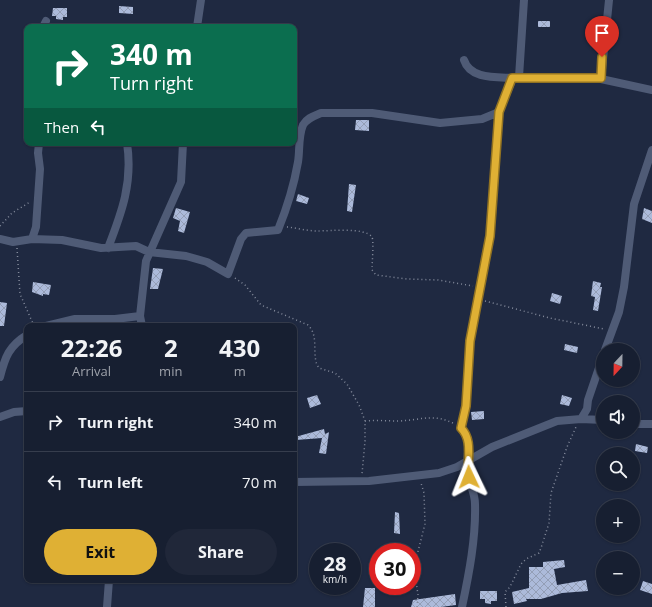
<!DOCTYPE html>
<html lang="en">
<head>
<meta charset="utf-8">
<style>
	:root { --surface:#171f31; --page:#202739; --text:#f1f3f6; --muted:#9ea2ab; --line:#363d4d; --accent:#dfb034 }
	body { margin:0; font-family:"Open Sans",sans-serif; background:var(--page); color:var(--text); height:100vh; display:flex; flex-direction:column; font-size:15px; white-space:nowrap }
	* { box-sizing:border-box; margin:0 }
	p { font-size:13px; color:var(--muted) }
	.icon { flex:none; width:22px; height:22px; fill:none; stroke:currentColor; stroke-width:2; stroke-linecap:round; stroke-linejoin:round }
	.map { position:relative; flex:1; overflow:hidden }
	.side { position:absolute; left:24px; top:323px; width:273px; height:260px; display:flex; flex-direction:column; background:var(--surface); border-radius:8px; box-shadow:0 1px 3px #0004,0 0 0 1px var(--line) }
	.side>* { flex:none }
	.hud { position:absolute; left:24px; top:24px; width:273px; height:122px; border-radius:8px; box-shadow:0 1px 3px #0004,0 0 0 1px var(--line); background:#0b6e4f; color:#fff; overflow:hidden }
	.needle { width:26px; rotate:202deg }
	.buttons { position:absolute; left:596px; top:343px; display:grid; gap:8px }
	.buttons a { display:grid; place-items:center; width:44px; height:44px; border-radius:50%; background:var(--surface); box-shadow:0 1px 3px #0004,0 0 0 1px var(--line); font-size:20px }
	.speed { position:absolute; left:309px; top:543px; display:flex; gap:8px; font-size:20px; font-weight:700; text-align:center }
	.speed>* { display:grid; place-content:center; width:52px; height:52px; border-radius:50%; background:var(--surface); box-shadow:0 1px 3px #0004,0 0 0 1px var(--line); line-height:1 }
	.speed small { font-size:10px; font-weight:400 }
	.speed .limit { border:6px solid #d22; background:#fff; color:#111 }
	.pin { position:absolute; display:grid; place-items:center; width:34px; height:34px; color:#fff; margin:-41px -17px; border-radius:50% 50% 50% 0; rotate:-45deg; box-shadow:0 0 4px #0007 }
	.pin .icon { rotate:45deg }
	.me { position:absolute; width:44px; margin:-22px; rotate:358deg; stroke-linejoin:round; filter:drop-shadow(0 0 3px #0008) }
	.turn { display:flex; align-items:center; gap:14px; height:84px; padding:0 20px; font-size:18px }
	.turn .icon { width:52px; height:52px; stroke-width:2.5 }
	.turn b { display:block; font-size:28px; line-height:34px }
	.then { display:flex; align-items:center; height:38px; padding:0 20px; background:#0003; gap:8px; font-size:15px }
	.eta { display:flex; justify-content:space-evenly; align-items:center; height:68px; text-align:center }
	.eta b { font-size:24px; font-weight:700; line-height:28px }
	.primary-button { display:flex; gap:8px; margin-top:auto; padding:8px 20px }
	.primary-button a { flex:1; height:46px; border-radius:24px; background:var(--accent); color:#111; font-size:16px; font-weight:700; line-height:46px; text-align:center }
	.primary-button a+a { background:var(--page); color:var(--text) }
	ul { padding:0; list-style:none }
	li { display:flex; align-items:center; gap:12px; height:60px; padding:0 20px; border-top:1px solid var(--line) }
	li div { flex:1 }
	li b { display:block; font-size:15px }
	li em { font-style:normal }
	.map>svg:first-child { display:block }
	.building { fill:url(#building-cross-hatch) }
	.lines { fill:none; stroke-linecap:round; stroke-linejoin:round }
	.path { stroke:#848b9c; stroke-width:1.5; stroke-dasharray:1 3; stroke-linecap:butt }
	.minor { stroke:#4f5b76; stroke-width:8 }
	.route-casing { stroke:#917222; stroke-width:10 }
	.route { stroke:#dfb034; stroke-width:7 }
</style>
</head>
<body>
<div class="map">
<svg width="652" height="607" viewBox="0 0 652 607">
	<defs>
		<pattern id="building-cross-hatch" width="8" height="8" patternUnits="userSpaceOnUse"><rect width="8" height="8" fill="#acbada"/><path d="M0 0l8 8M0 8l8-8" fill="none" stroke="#939eb6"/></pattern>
	</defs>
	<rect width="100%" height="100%" fill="#1f2941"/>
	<path class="building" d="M119 6 133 7V14L119 13Z
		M53 8H67V17H63V20L56 19V16H52Z
		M538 21H550V27H538Z
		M356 120H369V131L355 130Z
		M349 184 356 185 352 212 347 211Z
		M298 194 309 198 307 204 296 201Z
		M176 208 190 212 184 233 178 231 180 221 173 218Z
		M644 208 652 211V223L642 219Z
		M153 268 163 269 158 289H150Z
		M593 281 601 283 600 287H602L598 311 593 310 595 297 591 296Z
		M33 282 51 285 49 295 43 294V296L32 292Z
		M552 293 562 296 560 304 550 301Z
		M0 302 7 303 4 326H0Z
		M565 344 578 347 577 353 564 350Z
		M317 395 321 404 310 408 307 398Z
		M562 395 572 398 569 406 560 404Z
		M484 411V419L472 420 471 412Z
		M324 429 325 434 329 432 326 454 319 453 322 438 296 440 295 437Z
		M636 444 648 447 647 453 635 451Z
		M395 512 399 513 400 534 394 533Z
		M564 560 565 567 554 569 557 585 586 580 588 591 562 593 541 599H526L527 601 514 604 512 592 529 588V567H543V562Z
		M643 581 652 584V594L640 590Z
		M365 588H375V607H363Z
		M480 591H497V601H491V604L485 603V599H480Z
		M455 594 456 605 441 607H411L413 600Z"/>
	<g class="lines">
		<path class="path" d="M0 226 12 213 30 202
			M287 227C297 228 307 231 318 231 329 231 365 227 372 237 374 241 372 264 372 270L376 275 407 279 438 280 473 286
			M17 248 20 294 34 326
			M235 278 245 285 261 305 308 325C319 336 312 351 317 365L319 368 335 373 347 384 359 405 365 421V441L362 474
			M485 301 550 318 604 329
			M365 421C376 420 388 421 399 421 422 420 433 413 455 424
			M417 607 418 595 414 567 425 524 424 493 421 483
			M506 607 505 592 510 587 521 564 526 559 539 553 541 548 549 523 551 493 567 447 576 427"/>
		<path class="minor" d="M43 27 46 21
			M197 27 201 0
			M464 60C470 79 495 77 513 78
			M519 77 524 0
			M601 79 609 0
			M0 239 13 242 32 239 62 240 101 248 136 246 149 252 186 256 207 262 228 274 241 239 246 233 278 230C287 208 294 185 298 162 300 150 298 137 303 125 307 118 314 116 321 113H372L440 123 482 119 499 112 513 78 519 77 601 79 652 90
			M32 239 36 227 40 169 38 153 39 143
			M108 248C122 212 133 182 127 143
			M46 326 75 319H115L140 316
			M142 326 140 316 146 261 181 182 183 143
			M605 350 619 312 624 287 634 204 652 150
			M0 377C5 357 9 346 27 335
			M0 417 14 412 27 411
			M581 419 587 409 588 400 603 356
			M633 424H652
			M294 482 369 481 439 473 457 467 492 447 557 421 581 419 603 420
			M107 607 109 580
			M462 607C469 574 476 538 475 504 475 490 467 481 467 468 467 454 472 440 461 428L466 406 470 341 490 236 499 112"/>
	</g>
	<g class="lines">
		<defs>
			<path id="route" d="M469 477C466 461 474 441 461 428L466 406 470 341 490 236 499 112 512 78H601L602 57"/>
		</defs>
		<use href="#route" class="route-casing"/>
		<use href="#route" class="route"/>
	</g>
</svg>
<div class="buttons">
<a><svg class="needle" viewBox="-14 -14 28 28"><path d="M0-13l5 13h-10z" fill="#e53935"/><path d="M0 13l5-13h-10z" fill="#9ea2ab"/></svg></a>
<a><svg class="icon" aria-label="sound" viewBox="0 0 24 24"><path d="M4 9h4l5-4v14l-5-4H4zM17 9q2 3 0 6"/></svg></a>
<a><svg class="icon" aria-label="search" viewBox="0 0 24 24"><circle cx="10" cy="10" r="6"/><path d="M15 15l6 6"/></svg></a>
<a>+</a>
<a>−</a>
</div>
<div class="speed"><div>28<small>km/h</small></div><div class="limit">30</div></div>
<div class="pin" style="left:602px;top:57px;background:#d93025"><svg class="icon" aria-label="arrive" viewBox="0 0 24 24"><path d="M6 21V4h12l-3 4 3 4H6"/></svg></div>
<svg class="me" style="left:469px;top:477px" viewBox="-20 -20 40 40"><path d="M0-17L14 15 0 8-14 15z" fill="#dfb034" stroke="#fff" stroke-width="4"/></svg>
<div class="hud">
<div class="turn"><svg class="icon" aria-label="right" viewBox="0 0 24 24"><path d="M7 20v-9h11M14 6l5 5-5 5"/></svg><div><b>340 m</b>Turn right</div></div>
<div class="then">Then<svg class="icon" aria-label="left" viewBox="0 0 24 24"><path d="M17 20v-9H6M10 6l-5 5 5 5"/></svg></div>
</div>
<section class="side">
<div class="eta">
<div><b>22:26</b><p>Arrival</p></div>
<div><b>2</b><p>min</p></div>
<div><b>430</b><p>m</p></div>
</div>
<ul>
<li><svg class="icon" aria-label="right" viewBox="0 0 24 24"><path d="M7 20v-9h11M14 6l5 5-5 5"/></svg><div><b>Turn right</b></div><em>340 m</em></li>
<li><svg class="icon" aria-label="left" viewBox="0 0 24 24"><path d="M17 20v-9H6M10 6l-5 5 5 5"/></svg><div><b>Turn left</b></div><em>70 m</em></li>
</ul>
<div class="primary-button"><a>Exit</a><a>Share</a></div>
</section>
</div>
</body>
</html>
